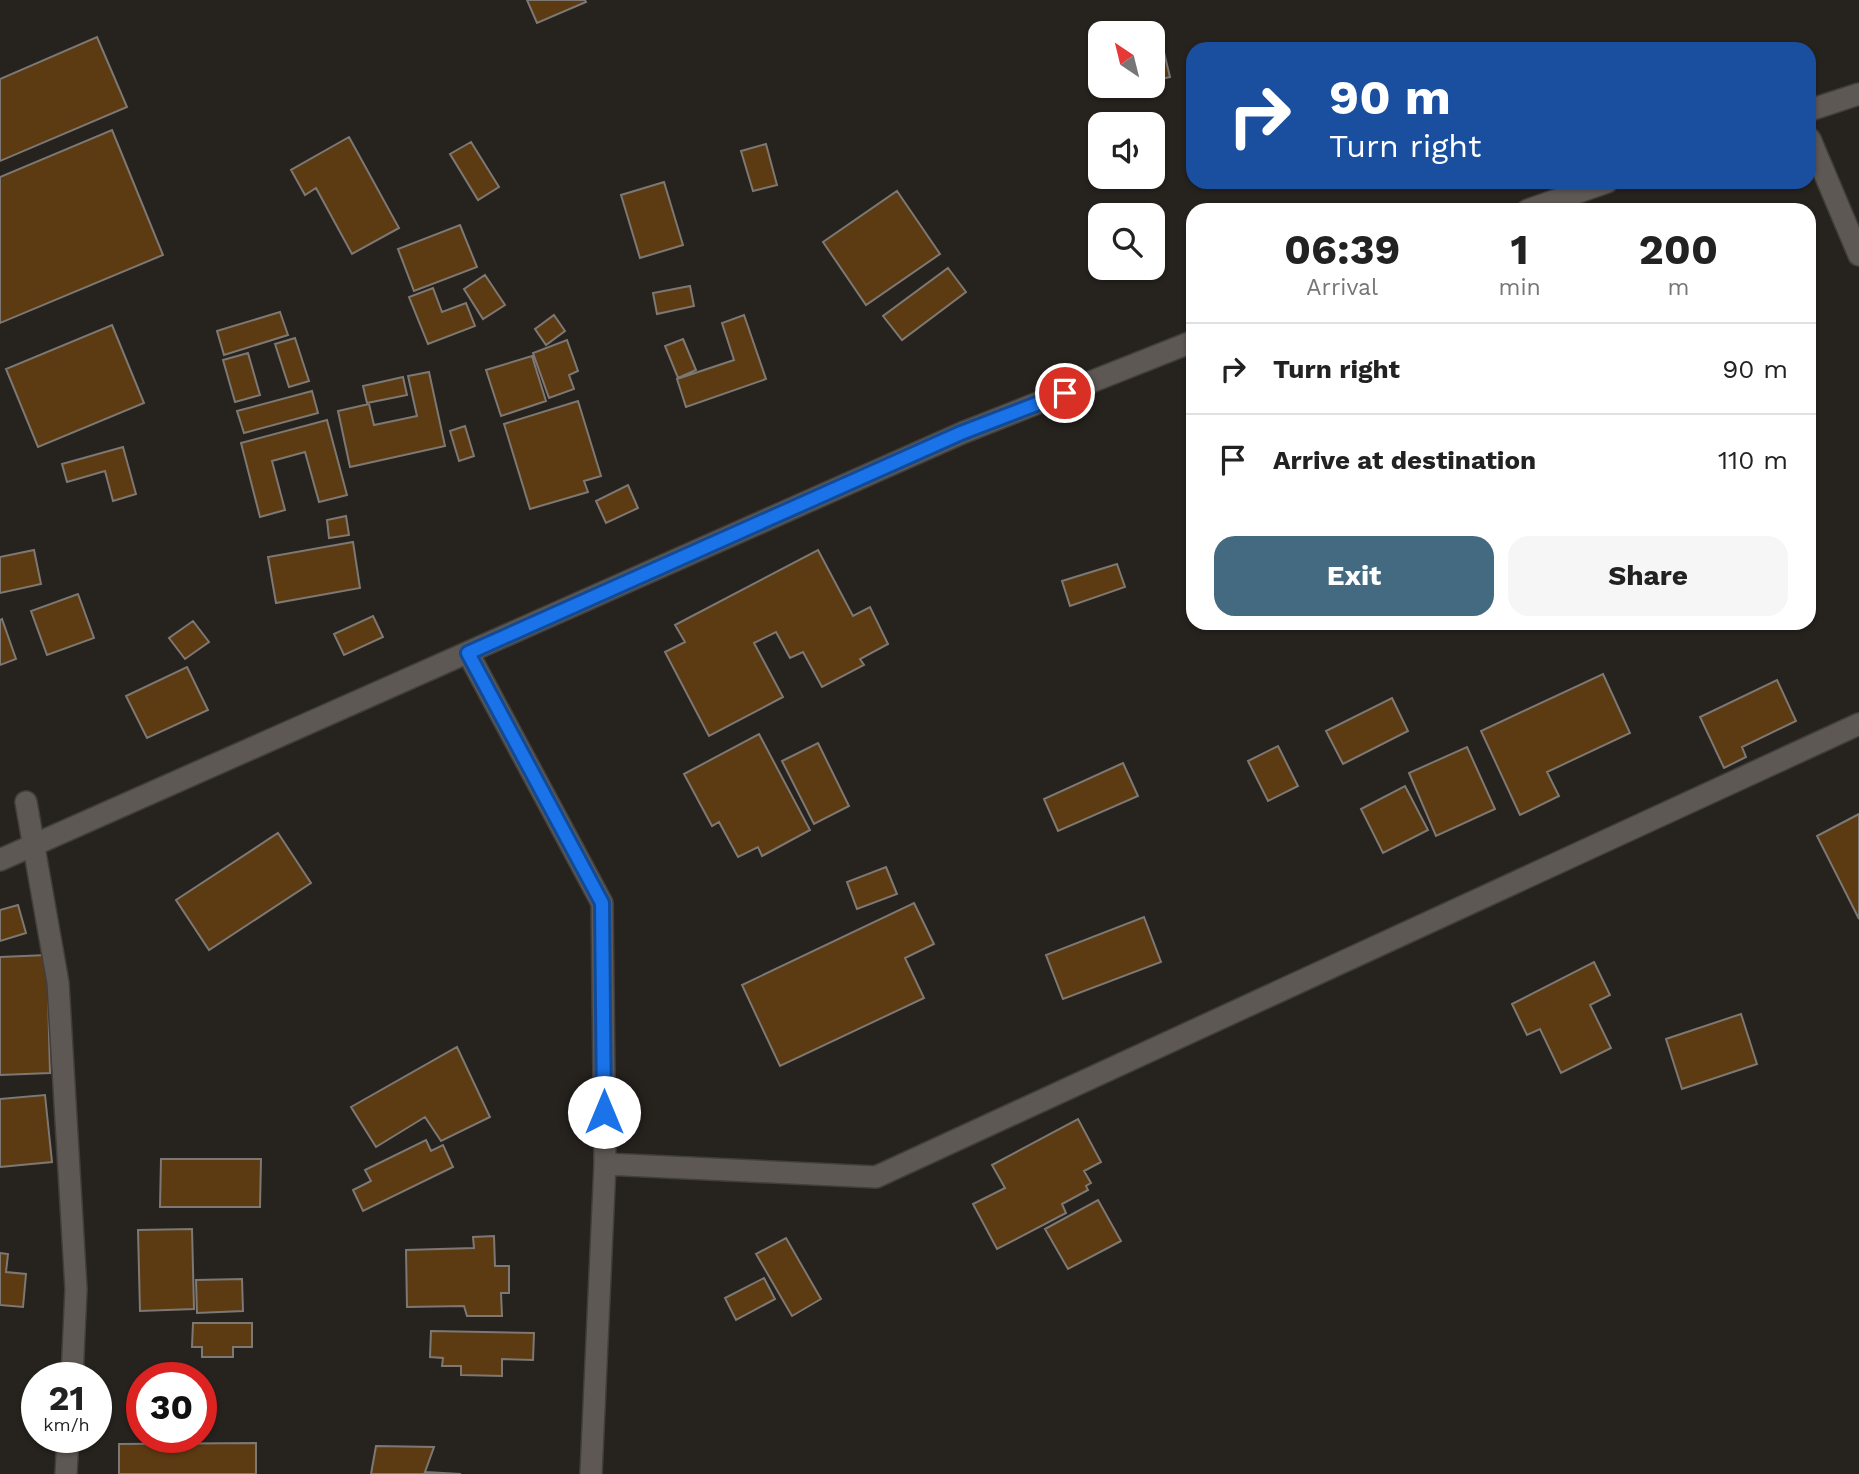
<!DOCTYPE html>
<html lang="en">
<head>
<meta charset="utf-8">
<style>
	:root { --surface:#fff; --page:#f6f6f6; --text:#222; --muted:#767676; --line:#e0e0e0; --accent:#436a80 }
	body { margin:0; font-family:"Work Sans",sans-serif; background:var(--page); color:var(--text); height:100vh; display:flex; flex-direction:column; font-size:26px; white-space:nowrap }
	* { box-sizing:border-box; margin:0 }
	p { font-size:23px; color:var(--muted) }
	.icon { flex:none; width:38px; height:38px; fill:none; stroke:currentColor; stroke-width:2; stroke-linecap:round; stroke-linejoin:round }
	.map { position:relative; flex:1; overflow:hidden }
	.details { position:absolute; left:1186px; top:203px; width:630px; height:427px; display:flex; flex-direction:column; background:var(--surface); border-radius:21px; box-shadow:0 2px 5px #0004 }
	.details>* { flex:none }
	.guide { position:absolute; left:1186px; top:42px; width:630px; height:147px; border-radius:21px; box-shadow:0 2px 5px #0004; background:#1a4fa0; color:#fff; overflow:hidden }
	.needle { width:46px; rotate:325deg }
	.buttons { position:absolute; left:1088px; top:21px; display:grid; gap:14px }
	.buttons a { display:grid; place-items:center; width:77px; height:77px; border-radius:14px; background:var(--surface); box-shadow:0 2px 5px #0004; font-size:35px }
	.speed { position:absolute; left:21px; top:1362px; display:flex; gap:14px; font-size:35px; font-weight:700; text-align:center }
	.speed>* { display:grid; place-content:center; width:91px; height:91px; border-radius:50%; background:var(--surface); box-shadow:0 2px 5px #0004; line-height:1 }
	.speed small { font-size:18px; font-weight:400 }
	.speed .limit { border:10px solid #d22; background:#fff; color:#111 }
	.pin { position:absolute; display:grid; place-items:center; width:60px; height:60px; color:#fff; margin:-30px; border:4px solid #fff; border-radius:50%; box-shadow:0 2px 7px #0007 }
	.me { position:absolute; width:77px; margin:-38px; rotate:0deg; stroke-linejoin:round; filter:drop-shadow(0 0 5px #0008) }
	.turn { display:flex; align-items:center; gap:24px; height:147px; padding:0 28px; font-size:32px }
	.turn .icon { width:91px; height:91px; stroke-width:2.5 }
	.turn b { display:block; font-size:49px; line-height:60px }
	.eta { display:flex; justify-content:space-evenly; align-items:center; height:119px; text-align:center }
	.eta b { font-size:42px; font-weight:700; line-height:49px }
	.button { display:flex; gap:14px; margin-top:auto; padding:14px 28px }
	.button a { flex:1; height:80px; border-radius:21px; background:var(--accent); color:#fff; font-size:28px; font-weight:700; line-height:80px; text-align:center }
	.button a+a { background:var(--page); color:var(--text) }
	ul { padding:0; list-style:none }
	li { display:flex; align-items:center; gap:21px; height:91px; padding:0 28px; border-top:2px solid var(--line) }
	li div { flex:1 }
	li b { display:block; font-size:26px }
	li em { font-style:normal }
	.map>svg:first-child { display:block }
	.building { fill:#5c3b12; stroke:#7d7873; stroke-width:2 }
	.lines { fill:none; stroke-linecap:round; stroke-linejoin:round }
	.street-casing { stroke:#413e3b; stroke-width:24 }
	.secondary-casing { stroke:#413e3b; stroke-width:24 }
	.street { stroke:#5d5854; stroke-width:21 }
	.secondary { stroke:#5d5854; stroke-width:21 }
	.route-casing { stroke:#114b97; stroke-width:18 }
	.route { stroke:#1a73e8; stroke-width:12 }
</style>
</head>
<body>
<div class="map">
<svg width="1859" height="1474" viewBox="0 0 1859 1474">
	<rect width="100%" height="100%" fill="#26221e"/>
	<path class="building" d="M527 0H585L586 2 537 23Z
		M1158 28 1170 77 1153 81V33H1139Z
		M97 37 127 107 0 161V79Z
		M1101 43V78H1100L1092 46Z
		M112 130 163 255 0 323V177Z
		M349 137 399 228 352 254 316 188 305 195 291 170Z
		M471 142 499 187 478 200 450 154Z
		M766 144 777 185 753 191 741 151Z
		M664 182 683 245 640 258 621 195Z
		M897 191 940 254 866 305 823 242Z
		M460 225 477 267 414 291 398 249Z
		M948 268 966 292 902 340 883 316Z
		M485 275 505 305 483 319 464 289Z
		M690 286 694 306 657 314 653 293Z
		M433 288 442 312 466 303 475 326 428 344 409 297Z
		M280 312 288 335 224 355 217 331Z
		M554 315 565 331 546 345 535 329Z
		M744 315 766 379 686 407 677 379 734 360 722 323Z
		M112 325 144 403 38 447 6 369Z
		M295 338 309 381 289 387 275 344Z
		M683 339 696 370 678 378 665 346Z
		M567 340 578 371 569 375 574 389 549 398 533 353Z
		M248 353 260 395 235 402 223 360Z
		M532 356 546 401 501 416 486 370Z
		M429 372 445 446 350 467 338 411 369 404 374 425 417 416 408 376Z
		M403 377 407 395 367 403 363 386Z
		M312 391 318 413 244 433 237 411Z
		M578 401 601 476 584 481 588 492 530 509 504 424Z
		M327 420 347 495 319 502 305 452 272 461 285 510 260 517 241 443Z
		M465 426 474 456 459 461 450 431Z
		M123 447 136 494 113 501 105 471 67 482 62 464Z
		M628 485 638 508 606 523 596 501Z
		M346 516 349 535 329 538 327 520Z
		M353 542 360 588 276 603 268 557Z
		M34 550 41 584 0 593V557Z
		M818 550 853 616 870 607 888 644 860 659 864 665 822 687 803 652 790 658 776 632 754 643 783 697 709 736 665 652 685 642 675 625Z
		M1117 564 1125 587 1070 606 1062 581Z
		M78 594 94 638 47 655 31 611Z
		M373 616 383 637 344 655 334 634Z
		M2 619 16 659 0 665V620Z
		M193 621 209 642 185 659 169 638Z
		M187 667 208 710 147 738 126 696Z
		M1603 674 1630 733 1547 772 1559 796 1520 815 1481 731Z
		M1777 680 1796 721 1742 747 1746 757 1724 768 1700 717Z
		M1392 698 1408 731 1343 764 1326 731Z
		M759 734 810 830 762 856 758 847 738 857 719 822 712 826 684 774Z
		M818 743 849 806 814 824 782 761Z
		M1278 746 1298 786 1268 801 1248 761Z
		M1467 747 1495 809 1436 836 1409 773Z
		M1123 763 1138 796 1058 831 1044 799Z
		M1405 786 1428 830 1383 853 1361 809Z
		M1859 814V919L1817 836Z
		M278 833 311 883 209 950 176 900Z
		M886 867 897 894 857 909 847 882Z
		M914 903 934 944 905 958 924 998 780 1066 742 985Z
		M18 905 26 933 0 941V910Z
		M1144 917 1161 962 1063 999 1046 955Z
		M47 955 50 1073 0 1075V957Z
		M1594 962 1610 995 1590 1005 1611 1048 1561 1073 1540 1029 1527 1035 1512 1004Z
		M1741 1014 1757 1064 1682 1089 1666 1039Z
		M457 1047 490 1117 441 1141 425 1117 376 1147 351 1107Z
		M45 1095 52 1162 0 1167V1099Z
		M1078 1119 1101 1162 1084 1171 1091 1183 1086 1186 1088 1190 1062 1204 1066 1213 997 1249 973 1204 1005 1188 992 1165Z
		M426 1140 431 1151 443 1145 453 1167 363 1211 353 1190 371 1181 365 1170Z
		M161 1159H261L260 1207H160Z
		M1098 1200 1121 1241 1068 1269 1045 1229Z
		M192 1229 194 1309 140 1311 138 1230Z
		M494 1236 495 1266H509V1293H501L502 1316H467L464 1306 407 1307 406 1250 474 1248 473 1237Z
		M786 1238 821 1299 792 1316 756 1254Z
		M0 1253 8 1254 6 1272 26 1274 23 1307 0 1305Z
		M764 1278 775 1299 736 1320 725 1298Z
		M242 1279 243 1311 197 1313 196 1280Z
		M193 1323H252V1347H233V1357H202V1347H192Z
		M431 1331 534 1333 533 1360 502 1359V1376L461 1375V1366H442L443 1358 430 1357Z
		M256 1443V1474H119V1444Z
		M376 1446 434 1447 425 1472 461 1474H371Z"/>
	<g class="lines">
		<defs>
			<path id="street" d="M1810 139 1859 255
				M468 653 602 903 605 1164 591 1474
				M26 802 58 983 76 1289 72 1377
				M605 1164 876 1177 1859 724
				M66 1474 68 1437"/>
			<path id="secondary" d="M1810 110 1859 94
				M1528 210 1607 182
				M0 860 962 433 1194 341"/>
		</defs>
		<use href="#street" class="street-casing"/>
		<use href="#secondary" class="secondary-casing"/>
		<use href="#street" class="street"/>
		<use href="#secondary" class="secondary"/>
	</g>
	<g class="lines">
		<defs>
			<path id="route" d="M604 1112 602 903 468 653 961 433 1065 393"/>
		</defs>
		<use href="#route" class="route-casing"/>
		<use href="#route" class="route"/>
	</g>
</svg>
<div class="buttons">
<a><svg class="needle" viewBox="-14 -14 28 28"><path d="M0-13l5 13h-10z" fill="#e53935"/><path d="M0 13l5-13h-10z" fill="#767676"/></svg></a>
<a><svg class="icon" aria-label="sound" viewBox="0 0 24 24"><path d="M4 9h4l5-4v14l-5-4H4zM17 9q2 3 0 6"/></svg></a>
<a><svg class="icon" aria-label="search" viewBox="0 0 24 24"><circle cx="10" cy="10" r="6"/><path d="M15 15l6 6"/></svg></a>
</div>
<div class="speed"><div>21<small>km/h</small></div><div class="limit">30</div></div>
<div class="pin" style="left:1065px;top:393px;background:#d93025"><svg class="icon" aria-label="arrive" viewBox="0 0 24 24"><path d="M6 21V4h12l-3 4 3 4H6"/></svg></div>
<svg class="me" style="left:604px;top:1112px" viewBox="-20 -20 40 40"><circle r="19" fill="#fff"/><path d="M0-13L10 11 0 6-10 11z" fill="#1a73e8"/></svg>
<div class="guide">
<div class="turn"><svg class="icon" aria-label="right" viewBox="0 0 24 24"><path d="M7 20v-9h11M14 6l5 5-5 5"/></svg><div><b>90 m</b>Turn right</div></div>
</div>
<section class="details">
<div class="eta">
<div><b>06:39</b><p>Arrival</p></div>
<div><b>1</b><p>min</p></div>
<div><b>200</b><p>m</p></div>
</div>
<ul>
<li><svg class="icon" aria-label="right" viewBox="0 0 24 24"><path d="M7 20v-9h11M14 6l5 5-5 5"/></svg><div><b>Turn right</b></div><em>90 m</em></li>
<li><svg class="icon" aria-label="arrive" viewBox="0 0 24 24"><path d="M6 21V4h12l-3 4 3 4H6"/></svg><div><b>Arrive at destination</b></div><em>110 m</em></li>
</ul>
<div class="button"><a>Exit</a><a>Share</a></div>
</section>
</div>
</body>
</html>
